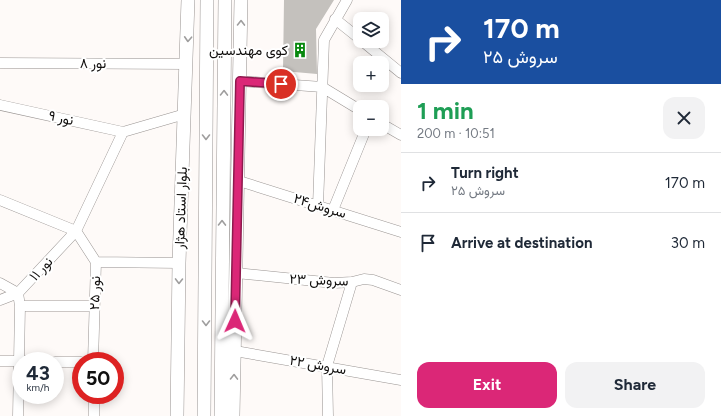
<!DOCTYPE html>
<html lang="en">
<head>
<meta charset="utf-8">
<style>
	:root { --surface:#fff; --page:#f2f2f3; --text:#1f2937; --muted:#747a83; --line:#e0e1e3; --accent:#db2777 }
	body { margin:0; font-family:Figtree,Vazirmatn,sans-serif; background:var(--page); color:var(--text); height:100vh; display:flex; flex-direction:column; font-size:15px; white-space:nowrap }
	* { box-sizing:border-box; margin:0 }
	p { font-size:13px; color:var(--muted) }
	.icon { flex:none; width:22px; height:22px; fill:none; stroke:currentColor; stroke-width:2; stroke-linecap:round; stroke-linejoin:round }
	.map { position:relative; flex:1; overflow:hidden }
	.side { display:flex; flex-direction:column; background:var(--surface); width:320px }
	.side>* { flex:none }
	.top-card { background:#1a4fa0; color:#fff; overflow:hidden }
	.tools { position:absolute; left:353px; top:12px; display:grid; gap:8px }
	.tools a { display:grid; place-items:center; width:36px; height:36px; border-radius:8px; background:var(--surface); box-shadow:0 2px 10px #0003; font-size:20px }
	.speed { position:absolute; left:12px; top:352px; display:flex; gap:8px; font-size:20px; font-weight:700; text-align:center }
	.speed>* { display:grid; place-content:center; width:52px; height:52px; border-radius:50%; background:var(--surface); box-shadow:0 2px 10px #0003; line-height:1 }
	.speed small { font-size:10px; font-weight:400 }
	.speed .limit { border:6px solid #d22; background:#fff; color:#111 }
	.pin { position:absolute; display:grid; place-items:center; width:34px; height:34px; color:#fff; margin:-17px; border:2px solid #fff; border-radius:50%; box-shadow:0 1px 4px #0007 }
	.me { position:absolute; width:44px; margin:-22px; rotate:1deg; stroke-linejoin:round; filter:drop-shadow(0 0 3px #0008) }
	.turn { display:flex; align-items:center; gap:14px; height:84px; padding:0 16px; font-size:18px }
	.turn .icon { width:52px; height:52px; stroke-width:2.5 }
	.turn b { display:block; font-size:28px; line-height:34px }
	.round { display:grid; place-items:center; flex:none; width:42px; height:42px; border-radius:12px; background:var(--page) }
	.headline { display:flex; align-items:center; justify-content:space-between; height:68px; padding:0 16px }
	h1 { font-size:24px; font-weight:700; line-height:30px; color:#1e9e55 }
	.primary-button { display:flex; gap:8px; margin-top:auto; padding:8px 16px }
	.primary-button a { flex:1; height:46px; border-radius:12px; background:var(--accent); color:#fff; font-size:16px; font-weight:700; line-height:46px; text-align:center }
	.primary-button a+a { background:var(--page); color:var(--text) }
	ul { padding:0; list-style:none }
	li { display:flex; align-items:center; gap:12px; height:60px; padding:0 16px; border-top:1px solid var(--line) }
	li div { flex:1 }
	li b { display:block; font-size:15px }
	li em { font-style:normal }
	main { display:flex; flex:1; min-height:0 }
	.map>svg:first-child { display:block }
	.building { fill:#c4c1bd }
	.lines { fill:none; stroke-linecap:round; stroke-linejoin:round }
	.minor-casing { stroke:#999492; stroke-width:11 }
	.major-casing { stroke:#999492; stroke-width:14 }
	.minor { stroke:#fff; stroke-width:10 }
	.major { stroke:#fff; stroke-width:13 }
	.oneway { stroke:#9f9e9e }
	.route-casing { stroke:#8e194d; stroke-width:10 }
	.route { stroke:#db2777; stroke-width:7 }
	.labels { text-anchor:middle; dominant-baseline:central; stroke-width:4; stroke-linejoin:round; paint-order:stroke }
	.poi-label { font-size:14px; fill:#0f0d0c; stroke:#fff; text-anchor:end }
	.street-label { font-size:14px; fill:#0f0d0c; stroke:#fff }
</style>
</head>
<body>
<main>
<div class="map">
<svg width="401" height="416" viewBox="0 0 401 416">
	<rect width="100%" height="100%" fill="#fefaf8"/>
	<path class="building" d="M284 0H334L316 29 317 74 283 71Z"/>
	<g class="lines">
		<defs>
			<path id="minor" d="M335 19 360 39
				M362 41 401 73
				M0 63 186 64
				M240 81 322 87 360 110
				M0 105 123 132
				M382 124 401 135
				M239 181 401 232
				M0 200 76 231
				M318 206 324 40 347 0
				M333 210 366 129
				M76 231 96 262 93 361
				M96 262 179 263
				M236 273 334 283 352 282 364 279 373 280 401 290
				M0 283 18 293 20 306 18 416
				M0 300 18 293 76 231 123 132 185 114
				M20 306H94
				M235 351 401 380
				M0 361H35
				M55 362H81
				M94 395V416
				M328 416 327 366 352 282"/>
			<path id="major" d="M177 416 179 263 188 0
				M204 416 207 0
				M221 416 225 0
				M233 416 241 0"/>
		</defs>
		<use href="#minor" class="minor-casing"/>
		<use href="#major" class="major-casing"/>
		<use href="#minor" class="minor"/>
		<use href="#major" class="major"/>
	</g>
	<defs><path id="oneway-chevron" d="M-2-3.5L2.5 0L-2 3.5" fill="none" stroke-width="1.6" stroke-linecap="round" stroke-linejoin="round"/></defs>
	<g class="oneway">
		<use href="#oneway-chevron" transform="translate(241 23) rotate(-89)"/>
		<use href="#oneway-chevron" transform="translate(188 39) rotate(93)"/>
		<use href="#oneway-chevron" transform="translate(224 93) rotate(-89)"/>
		<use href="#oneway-chevron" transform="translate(206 137) rotate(90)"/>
		<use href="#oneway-chevron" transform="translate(222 223) rotate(-89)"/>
		<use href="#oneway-chevron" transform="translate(179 281) rotate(91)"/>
		<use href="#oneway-chevron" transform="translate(206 323) rotate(90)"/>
		<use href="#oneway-chevron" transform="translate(234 377) rotate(-89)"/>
	</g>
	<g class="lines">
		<defs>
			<path id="route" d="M235 321 240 81 281 84"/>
		</defs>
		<use href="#route" class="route-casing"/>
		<use href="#route" class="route"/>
	</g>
	<defs>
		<symbol id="building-bare" viewBox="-9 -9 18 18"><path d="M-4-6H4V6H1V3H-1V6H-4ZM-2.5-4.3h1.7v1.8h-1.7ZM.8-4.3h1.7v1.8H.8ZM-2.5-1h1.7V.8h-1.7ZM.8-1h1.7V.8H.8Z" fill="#06880d" stroke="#fff" stroke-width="2.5" paint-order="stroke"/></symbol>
	</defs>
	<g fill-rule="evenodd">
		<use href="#building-bare" x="289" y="39" width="22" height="22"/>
	</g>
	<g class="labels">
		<g class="poi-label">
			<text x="288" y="50">کوی مهندسین</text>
		</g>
		<g class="street-label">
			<text x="93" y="63">نور ۸</text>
			<text transform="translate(61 118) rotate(13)">نور ۹</text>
			<text transform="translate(320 206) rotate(17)">سروش۲۴</text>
			<text transform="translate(181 208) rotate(-88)">بلوار استاد هژار</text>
			<text transform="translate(41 269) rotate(-47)">نور ۱۱</text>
			<text transform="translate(319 280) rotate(2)">سروش ۲۳</text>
			<text transform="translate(95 293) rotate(-88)">نور ۲۵</text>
			<text transform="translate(318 365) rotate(10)">سروش ۲۲</text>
		</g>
	</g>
</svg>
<div class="tools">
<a><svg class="icon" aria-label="layers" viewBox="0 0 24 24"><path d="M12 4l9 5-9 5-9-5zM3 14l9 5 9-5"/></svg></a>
<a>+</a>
<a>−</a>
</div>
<div class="speed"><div>43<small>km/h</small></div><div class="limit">50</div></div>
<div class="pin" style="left:281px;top:84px;background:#d93025"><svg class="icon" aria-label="arrive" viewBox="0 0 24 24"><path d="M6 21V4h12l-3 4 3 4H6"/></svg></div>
<svg class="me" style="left:235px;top:321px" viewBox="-20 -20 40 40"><path d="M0-17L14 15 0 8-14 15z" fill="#db2777" stroke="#fff" stroke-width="4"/></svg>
</div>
<section class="side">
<div class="top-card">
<div class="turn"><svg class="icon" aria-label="right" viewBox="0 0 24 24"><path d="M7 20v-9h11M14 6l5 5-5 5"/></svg><div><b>170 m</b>سروش ۲۵</div></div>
</div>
<div class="headline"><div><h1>1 min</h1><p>200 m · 10:51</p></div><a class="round"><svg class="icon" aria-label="close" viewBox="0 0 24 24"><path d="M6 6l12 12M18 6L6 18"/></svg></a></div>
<ul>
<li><svg class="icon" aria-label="right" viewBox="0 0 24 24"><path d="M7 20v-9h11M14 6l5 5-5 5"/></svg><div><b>Turn right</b><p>سروش ۲۵</p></div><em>170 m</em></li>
<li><svg class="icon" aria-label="arrive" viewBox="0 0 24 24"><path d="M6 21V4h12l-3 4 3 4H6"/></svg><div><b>Arrive at destination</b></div><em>30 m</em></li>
</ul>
<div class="primary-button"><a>Exit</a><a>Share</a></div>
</section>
</main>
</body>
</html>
